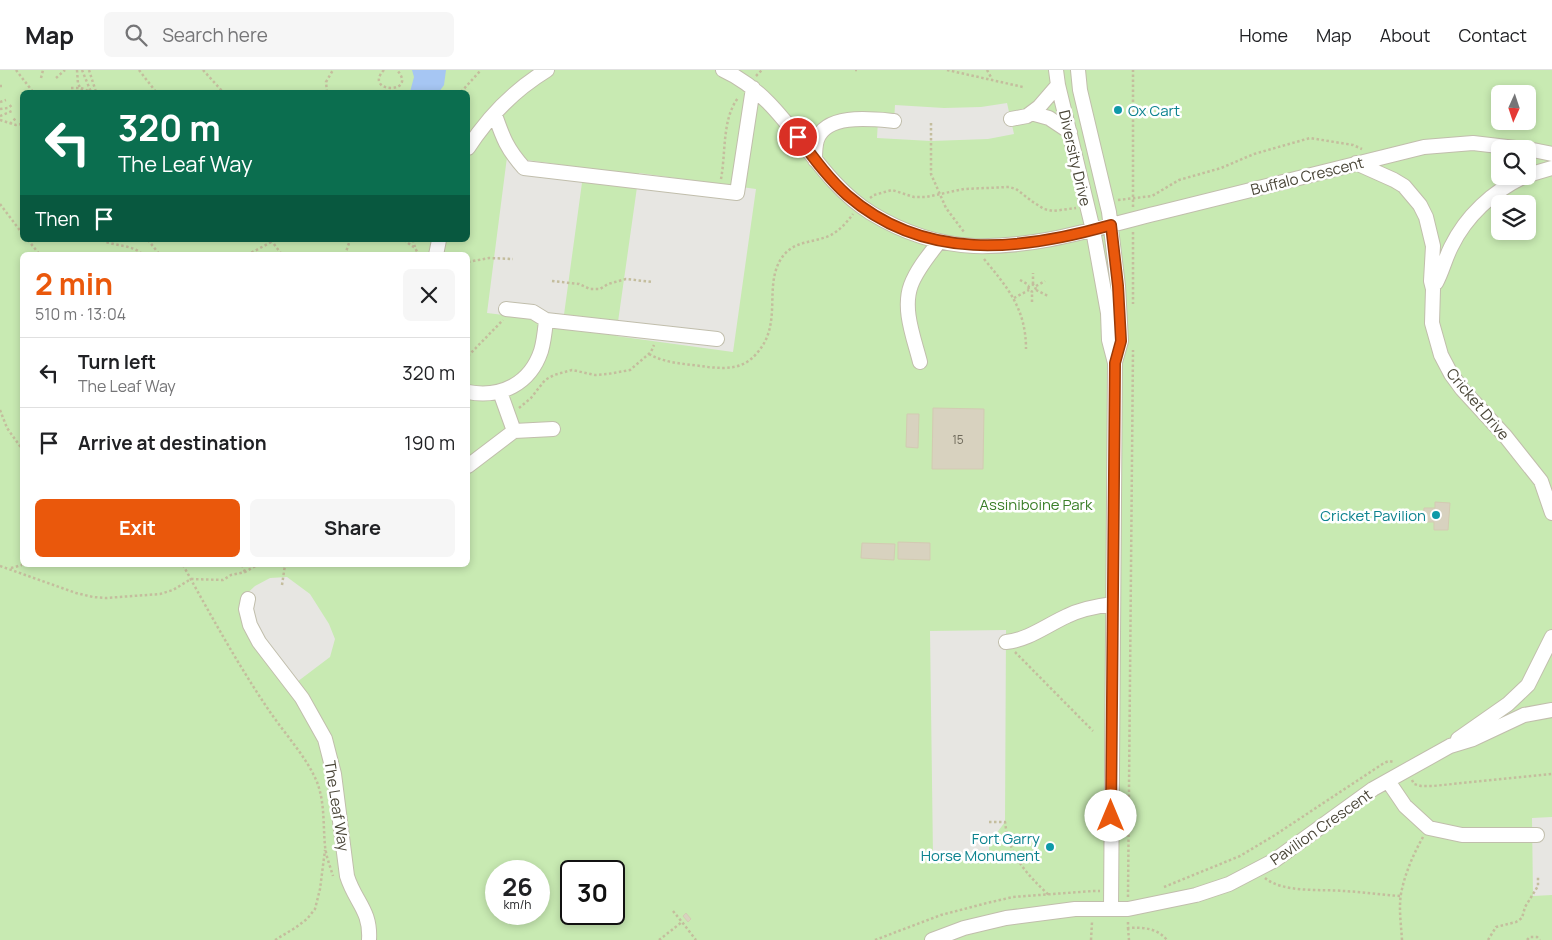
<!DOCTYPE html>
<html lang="en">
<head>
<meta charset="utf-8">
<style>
	:root { --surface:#fff; --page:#f6f6f6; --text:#202124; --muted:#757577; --line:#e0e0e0; --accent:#ea580c }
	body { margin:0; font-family:Manrope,sans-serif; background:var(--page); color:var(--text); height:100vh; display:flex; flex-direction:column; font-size:19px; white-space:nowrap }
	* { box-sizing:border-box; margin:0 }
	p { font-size:16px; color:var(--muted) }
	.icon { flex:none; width:28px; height:28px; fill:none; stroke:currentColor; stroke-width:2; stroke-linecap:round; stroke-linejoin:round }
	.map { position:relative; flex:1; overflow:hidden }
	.details { position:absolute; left:20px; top:182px; width:450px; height:315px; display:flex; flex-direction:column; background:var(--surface); border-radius:8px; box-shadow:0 2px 8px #0003 }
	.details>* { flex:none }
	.top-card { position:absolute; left:20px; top:20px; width:450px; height:152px; border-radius:8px; box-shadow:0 2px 8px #0003; background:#0b6e4f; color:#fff; overflow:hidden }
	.needle { width:32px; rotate:183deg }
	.fabs { position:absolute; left:1491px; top:15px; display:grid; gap:10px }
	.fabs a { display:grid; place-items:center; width:45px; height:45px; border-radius:8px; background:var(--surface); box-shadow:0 2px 8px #0003; font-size:25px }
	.speed { position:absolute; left:485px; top:790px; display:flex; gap:10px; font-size:25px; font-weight:700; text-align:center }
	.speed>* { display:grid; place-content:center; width:65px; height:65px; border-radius:50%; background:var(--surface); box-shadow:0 2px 8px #0003; line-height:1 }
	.speed small { font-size:12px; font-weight:400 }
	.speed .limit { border:2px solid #111; border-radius:8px; background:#fff; color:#111 }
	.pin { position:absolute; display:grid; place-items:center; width:42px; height:42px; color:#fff; margin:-21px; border:2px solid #fff; border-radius:50%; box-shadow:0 1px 5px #0007 }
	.me { position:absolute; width:55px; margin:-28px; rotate:0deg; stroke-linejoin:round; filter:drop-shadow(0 0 4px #0008) }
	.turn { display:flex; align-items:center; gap:18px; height:105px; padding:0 15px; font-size:22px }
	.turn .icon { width:65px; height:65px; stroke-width:2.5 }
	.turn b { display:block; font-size:35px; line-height:42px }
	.then { display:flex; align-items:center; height:48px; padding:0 15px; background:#0003; gap:10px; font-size:19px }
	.round { display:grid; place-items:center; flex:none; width:52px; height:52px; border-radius:8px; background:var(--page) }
	.summary { display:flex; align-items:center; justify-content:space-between; height:85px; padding:0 15px }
	h1 { font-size:30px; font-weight:700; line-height:38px; color:var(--accent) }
	.cta { display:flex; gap:10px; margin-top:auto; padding:10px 15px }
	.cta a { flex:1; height:58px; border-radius:8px; background:var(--accent); color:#fff; font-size:20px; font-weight:700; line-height:58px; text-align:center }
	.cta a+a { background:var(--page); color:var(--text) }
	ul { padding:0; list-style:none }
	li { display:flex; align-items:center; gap:15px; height:70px; padding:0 15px; border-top:1px solid var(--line) }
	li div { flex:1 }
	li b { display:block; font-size:19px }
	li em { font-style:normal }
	header { display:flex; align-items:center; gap:30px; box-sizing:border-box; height:70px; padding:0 25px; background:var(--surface); border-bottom:1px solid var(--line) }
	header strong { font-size:24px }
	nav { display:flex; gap:28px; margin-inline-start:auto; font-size:18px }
	.search { width:350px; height:45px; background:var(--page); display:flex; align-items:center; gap:12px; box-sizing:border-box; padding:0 18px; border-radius:8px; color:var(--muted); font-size:19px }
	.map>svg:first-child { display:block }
	.green { fill:#c8eab2; fill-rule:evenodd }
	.parking { fill:#e7e6e2 }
	.water { fill:#a6c6f3 }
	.building { fill:#d8d2bf; stroke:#d3cbb2 }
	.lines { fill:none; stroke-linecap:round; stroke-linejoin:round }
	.minor-casing { stroke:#c1beac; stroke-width:16 }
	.path { stroke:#c4bd9d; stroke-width:2.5; stroke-dasharray:2.5 2.5; stroke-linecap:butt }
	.minor { stroke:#fff; stroke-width:14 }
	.route-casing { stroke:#983908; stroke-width:12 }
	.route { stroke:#ea580c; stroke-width:9 }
	.culture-dot { fill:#0f9aa8; stroke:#fff; stroke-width:2 }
	.labels { text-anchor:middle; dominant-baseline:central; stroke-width:5; stroke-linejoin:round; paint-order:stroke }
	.number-label { font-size:12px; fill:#6e695a }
	.culture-label { font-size:15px; fill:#0d838f; stroke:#fff; text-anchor:end }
	.street-label { font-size:15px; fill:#4a4638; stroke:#fff }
	.park-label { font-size:15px; fill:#3a7e28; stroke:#fff }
</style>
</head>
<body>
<header>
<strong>Map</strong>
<div class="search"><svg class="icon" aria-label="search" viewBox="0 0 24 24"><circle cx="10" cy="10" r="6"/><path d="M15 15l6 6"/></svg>Search here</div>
<nav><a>Home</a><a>Map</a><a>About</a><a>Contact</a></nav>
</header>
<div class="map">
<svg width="1552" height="870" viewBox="0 0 1552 870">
	<rect width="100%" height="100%" fill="#f5f4ea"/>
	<path class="green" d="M0 0H1552V870H0ZM22 22H468V170H22ZM1500 24H1528V51H1500ZM1500 79H1528V106H1500ZM1500 134H1528V161H1500ZM22 185H468V495H22ZM496 801H539V844H496ZM571 801H614V844H571Z"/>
	<path class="parking" d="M1007 33 1014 64 988 69 931 71 877 68 878 50 894 51 895 35 944 38 981 37Z
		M507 87 584 98 563 252 487 243Z
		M639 103 756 119 733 282 616 266Z
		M287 507 310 524 329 554 335 569 330 587 289 618 242 553 241 529 255 516 270 508Z
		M1006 560 1005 752 989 773V787L933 786 930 561Z
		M1552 747V825L1533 826 1532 748Z"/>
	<path class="water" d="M412 0H446L444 15 439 22H410L414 7Z"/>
	<path class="building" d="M933 338 984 339 983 399H932Z
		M907 344H919L918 378 906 377Z
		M1435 432 1450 433 1448 460H1434V452H1423L1424 438H1435Z
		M898 472 930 473V490L898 489Z
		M862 473 895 474 894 490 861 488Z
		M686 843 691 849 688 852 683 846Z"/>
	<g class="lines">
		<defs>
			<path id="minor" d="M723 0C789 30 810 105 871 143 902 162 937 174 974 176 1037 178 1097 158 1158 143 1247 121 1335 99 1424 77L1473 73 1524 79
				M1056 0 1058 15 1093 160 1108 243 1109 270 1115 293 1111 839
				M1078 0 1080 20 1109 142 1118 216 1121 271 1115 292
				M1031 43 1049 48 1070 62
				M495 45C503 68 507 79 524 98L737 123 753 18
				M1011 49 1027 46 1039 37 1058 15
				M468 78C488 47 516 19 547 0
				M1528 79 1552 84
				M815 90C815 83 815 76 817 70 826 43 872 49 894 51
				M1356 93 1394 110 1404 116 1420 135 1426 147 1433 176 1431 211 1433 219 1432 253 1441 285 1451 304 1462 319 1506 367 1541 411 1552 443
				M1528 105 1552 98
				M436 185 439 170
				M1436 213C1442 202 1445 189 1451 177 1466 146 1493 121 1525 106
				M506 239 533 242 546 250 717 269
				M920 292C914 268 902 239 911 215 917 199 929 185 939 172
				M468 322C501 328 530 314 541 281 544 271 545 260 546 250
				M514 361 553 359
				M468 396 514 361 500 322
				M248 529 246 539 250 555 259 572 302 628 325 669 334 704 347 806C355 832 371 840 369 870
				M1006 572C1028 570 1047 555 1067 546 1081 539 1097 536 1113 534
				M1458 669 1508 634 1528 615 1552 567
				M1388 711 1405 736 1429 758 1462 765H1537
				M932 870 964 858 1006 848 1075 839H1128L1196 825 1229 814 1275 790 1373 719 1450 676 1473 669 1524 645 1552 640"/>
		</defs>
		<use href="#minor" class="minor-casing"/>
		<path class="path" d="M16 0 33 22
			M77 0 78 14 83 22
			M82 0 91 22
			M89 0 96 22
			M139 0 156 22
			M203 0 223 22
			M384 0C362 23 419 25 397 0
			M855 0H857
			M947 0 1023 17
			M987 0 992 9
			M756 6 762 0
			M41 8 43 0
			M56 8 65 0
			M0 16H2
			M71 18H81L91 22
			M327 22 326 12 333 0
			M461 22 481 0
			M0 32 6 30
			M0 39 8 38 13 34
			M0 46 12 41
			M0 50 16 55 22 54
			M931 53V104L946 138 964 162
			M10 54 16 48
			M721 109C726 82 722 49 738 28
			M870 128 874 125 892 120 914 127H926L964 119 1009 117 1016 119 1033 132 1044 139 1053 141 1076 138
			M1118 130 1152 126 1179 110 1221 98 1254 84 1310 68 1353 75 1362 79
			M0 134 22 163
			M1133 137V0
			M1133 162V234
			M28 170 40 185
			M102 170C115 177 133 174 143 185
			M148 170 160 185
			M271 170 282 185
			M404 170 415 178 419 185
			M413 170 415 177
			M247 185 275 170
			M345 185 350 170
			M984 189C1008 218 1026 239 1026 279
			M468 192 489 188 513 189
			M1020 210 1029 215
			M552 211 579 214 590 219H600L608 214 626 209 653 212
			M1033 214V203
			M1028.5 218a3.5 3.5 0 1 1 7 0a3.5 3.5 0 1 1-7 0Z
			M1036 216 1045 211
			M1036 220 1048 226
			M1014 228 1029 220
			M1032 232V221
			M649 284C666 294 689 294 708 297 727 299 744 299 757 283 784 253 762 214 783 186 795 170 815 173 831 165 840 160 847 152 853 144
			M468 286 503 250
			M519 338 531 328 545 310 554 305 572 300 595 305 608 304 630 300 651 282 654 275
			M0 340 7 358 22 379
			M183 495C210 544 237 593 268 639 284 663 306 686 317 712 325 733 323 755 325 776 326 786 330 796 333 806
			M242 495 245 502
			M0 496 76 523 93 527 106 528 160 524 173 520 191 509 223 510 231 505 245 502 257 495
			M11 498 22 495
			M282 515 285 495
			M1015 582 1093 661
			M1412 710 1414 714 1421 716H1433L1552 704
			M989 752H1005C1009 785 1026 804 1050 826
			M1265 808C1283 823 1321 819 1344 821 1363 822 1382 825 1401 826
			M1164 817 1240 786 1275 765 1384 693 1389 691 1394 692
			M1128 827 1133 280
			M673 841 682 852
			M1128 852V858C1143 857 1157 858 1167 870
			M1128 858 1129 870
			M275 870 295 858 307 849 315 839 320 819 325 780
			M659 870 682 852 696 870
			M875 870 941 845 987 833 1013 827 1093 821H1100
			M1091 870 1092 852
			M1402 870C1401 853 1398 835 1402 819 1406 801 1414 783 1423 767
			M1488 870 1496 857 1516 852 1522 848 1525 837 1538 816V807
			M1527 870 1530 867H1537L1540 870"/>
		<use href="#minor" class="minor"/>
	</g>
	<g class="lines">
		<defs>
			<path id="route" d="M798 67C813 87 828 108 847 125 924 192 1020 181 1111 155L1118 216 1121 271 1115 293 1111 746"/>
		</defs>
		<use href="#route" class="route-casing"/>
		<use href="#route" class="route"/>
	</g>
	<g class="culture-dot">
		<circle cx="1118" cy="40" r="5"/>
		<circle cx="1436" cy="445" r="5"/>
		<circle cx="1050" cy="777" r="5"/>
	</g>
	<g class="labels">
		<g class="number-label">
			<text x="958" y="369">15</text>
		</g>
		<g class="culture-label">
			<text x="1128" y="40" text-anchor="start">Ox Cart</text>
			<text x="1426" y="445">Cricket Pavilion</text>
			<text x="1040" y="768">Fort Garry<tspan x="1040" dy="17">Horse Monument</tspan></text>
		</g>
		<g class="street-label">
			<text transform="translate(1075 88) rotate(77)">Diversity Drive</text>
			<text transform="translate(1307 106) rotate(-14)">Buffalo Crescent</text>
			<text transform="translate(1478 334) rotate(50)">Cricket Drive</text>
			<text transform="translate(337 736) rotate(81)">The Leaf Way</text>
			<text transform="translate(1321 757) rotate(-35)">Pavilion Crescent</text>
		</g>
		<g class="park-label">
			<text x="1036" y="434">Assiniboine Park</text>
		</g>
	</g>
</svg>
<div class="fabs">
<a><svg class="needle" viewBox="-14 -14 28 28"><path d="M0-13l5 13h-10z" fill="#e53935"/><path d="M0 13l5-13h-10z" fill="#757577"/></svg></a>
<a><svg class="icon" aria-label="search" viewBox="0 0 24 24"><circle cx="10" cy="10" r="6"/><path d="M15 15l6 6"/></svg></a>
<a><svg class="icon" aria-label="layers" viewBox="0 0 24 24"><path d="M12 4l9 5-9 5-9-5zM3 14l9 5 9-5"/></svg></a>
</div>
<div class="speed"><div>26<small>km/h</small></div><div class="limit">30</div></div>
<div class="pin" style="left:798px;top:67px;background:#d93025"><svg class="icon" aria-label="arrive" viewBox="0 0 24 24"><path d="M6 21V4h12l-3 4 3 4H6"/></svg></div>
<svg class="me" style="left:1111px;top:746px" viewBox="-20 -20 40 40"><circle r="19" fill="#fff"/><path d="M0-13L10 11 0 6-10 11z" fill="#ea580c"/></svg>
<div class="top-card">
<div class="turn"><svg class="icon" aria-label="left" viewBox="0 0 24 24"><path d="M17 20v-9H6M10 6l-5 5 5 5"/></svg><div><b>320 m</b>The Leaf Way</div></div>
<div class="then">Then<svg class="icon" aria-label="arrive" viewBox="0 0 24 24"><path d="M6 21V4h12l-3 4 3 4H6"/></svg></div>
</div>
<section class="details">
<div class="summary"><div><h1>2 min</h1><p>510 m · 13:04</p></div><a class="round"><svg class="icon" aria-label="close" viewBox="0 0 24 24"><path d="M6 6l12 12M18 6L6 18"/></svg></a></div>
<ul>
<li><svg class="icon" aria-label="left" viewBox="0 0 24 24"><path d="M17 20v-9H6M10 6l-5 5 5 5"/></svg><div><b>Turn left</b><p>The Leaf Way</p></div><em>320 m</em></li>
<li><svg class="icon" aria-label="arrive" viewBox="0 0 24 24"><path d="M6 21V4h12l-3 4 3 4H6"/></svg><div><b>Arrive at destination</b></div><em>190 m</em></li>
</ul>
<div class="cta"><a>Exit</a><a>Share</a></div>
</section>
</div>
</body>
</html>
